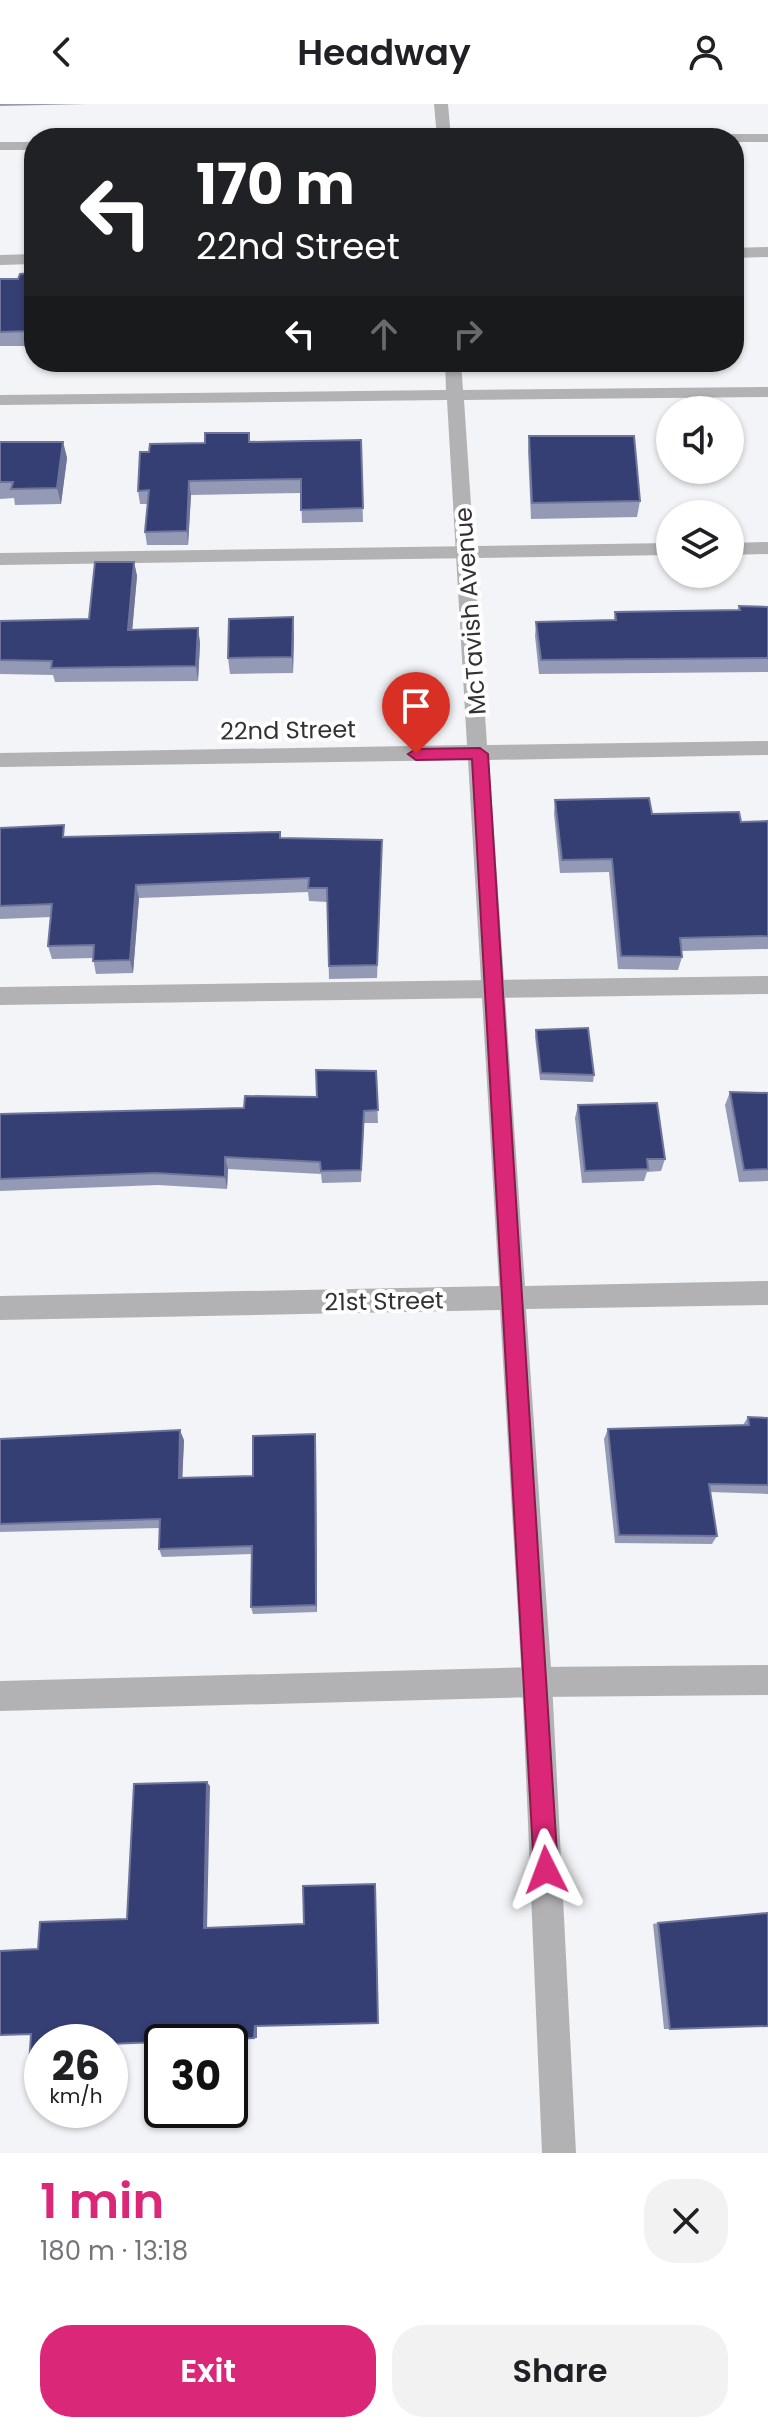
<!DOCTYPE html>
<html lang="en">
<head>
<meta charset="utf-8">
<style>
	:root { --surface:#fff; --page:#f2f2f2; --text:#202124; --muted:#757577; --accent:#db2777 }
	body { margin:0; font-family:Poppins,sans-serif; background:var(--page); color:var(--text); height:100vh; display:flex; flex-direction:column; font-size:30px; white-space:nowrap }
	* { box-sizing:border-box; margin:0 }
	p { font-size:26px; color:var(--muted) }
	.icon { flex:none; width:44px; height:44px; fill:none; stroke:currentColor; stroke-width:2; stroke-linecap:round; stroke-linejoin:round }
	.map { position:relative; height:2049px; overflow:hidden }
	.panel { display:flex; flex-direction:column; background:var(--surface); flex:1 }
	.panel>* { flex:none }
	.hud { position:absolute; left:24px; top:24px; width:720px; height:244px; border-radius:32px; box-shadow:0 2px 6px #0004; background:#202124; color:#fff; overflow:hidden }
	.controls { position:absolute; left:656px; top:292px; display:grid; gap:16px }
	.controls a { display:grid; place-items:center; width:88px; height:88px; border-radius:50%; background:var(--surface); box-shadow:0 2px 6px #0004; font-size:40px }
	.speed { position:absolute; left:24px; top:1920px; display:flex; gap:16px; font-size:40px; font-weight:700; text-align:center }
	.speed>* { display:grid; place-content:center; width:104px; height:104px; border-radius:50%; background:var(--surface); box-shadow:0 2px 6px #0004; line-height:1 }
	.speed small { font-size:20px; font-weight:400 }
	.speed .limit { border:4px solid #111; border-radius:12px; background:#fff; color:#111 }
	.pin { position:absolute; display:grid; place-items:center; width:68px; height:68px; color:#fff; margin:-82px -34px; border-radius:50% 50% 50% 0; rotate:-45deg; box-shadow:0 0 8px #0007 }
	.pin .icon { rotate:45deg }
	.me { position:absolute; width:88px; margin:-44px; rotate:357deg; stroke-linejoin:round; filter:drop-shadow(0 0 6px #0008) }
	.turn { display:flex; align-items:center; gap:28px; height:168px; padding:0 40px; font-size:36px }
	.turn .icon { width:104px; height:104px; stroke-width:2.5 }
	.turn b { display:block; font-size:56px; line-height:68px }
	.lanes { display:flex; align-items:center; height:76px; padding:0 40px; background:#0003; justify-content:center; gap:40px; direction:ltr }
	.lanes .off { opacity:.35 }
	.round { display:grid; place-items:center; flex:none; width:84px; height:84px; border-radius:32px; background:var(--page) }
	.overview { display:flex; align-items:center; justify-content:space-between; height:136px; padding:0 40px }
	h1 { font-size:48px; font-weight:600; line-height:60px; color:var(--accent) }
	.primary-button { display:flex; gap:16px; margin-top:auto; padding:16px 40px }
	.primary-button a { flex:1; height:92px; border-radius:32px; background:var(--accent); color:#fff; font-size:32px; font-weight:600; line-height:92px; text-align:center }
	.primary-button a+a { background:var(--page); color:var(--text) }
	header { display:flex; justify-content:space-between; align-items:center; height:104px; padding:0 40px; background:var(--surface); font-size:36px; font-weight:600 }
	.map>svg:first-child { display:block }
	.lines { fill:none; stroke-linecap:round; stroke-linejoin:round }
	.service { fill:#b2b2b4; fill-rule:evenodd }
	.minor { fill:#b2b2b4; fill-rule:evenodd }
	.wall { fill:#949ab6 }
	.shaded-wall { fill:#6e759b }
	.building { fill:#353f74; stroke:#6e759b; stroke-width:2 }
	.route { fill:#db2777; stroke:#8e194d; stroke-width:2 }
	.labels { text-anchor:middle; dominant-baseline:central; stroke-width:8; stroke-linejoin:round; paint-order:stroke }
	.street-label { font-size:24px; fill:#323233; stroke:#fff }
</style>
</head>
<body>
<header><svg class="icon" aria-label="back" viewBox="0 0 24 24"><path d="M15 5l-7 7 7 7"/></svg>Headway<svg class="icon" aria-label="person" viewBox="0 0 24 24"><circle cx="12" cy="8" r="4"/><path d="M4 21q1-7 8-7t8 7"/></svg></header>
<div class="map">
<svg width="768" height="2049" viewBox="0 0 768 2049">
	<rect width="100%" height="100%" fill="#f3f4f7"/>
	<g class="lines">
		<path class="service" d="M768 143V153L734 154V144Z
			M34 150V160L0 161V151Z
			M768 438V450L730 451V439Z
			M670 439V451L0 461V449Z
			M768 872V890L0 901V883Z
			M768 1561V1591L537 1593 0 1607V1577L537 1563Z"/>
		<path class="minor" d="M434 0H448L451 34H437Z
			M731 30H768V38H734V34H724Z
			M0 38H34V46H0Z
			M445 258H461L463 286 768 283V293L464 296 487 641 768 637V651L489 656 525 1182 768 1177V1201L526 1205 552 1578 576 2049H542L522 1578 500 1206 0 1216V1192L499 1182 468 656 0 663V649L467 641 447 296 0 301V291L446 286Z"/>
	</g>
	<path class="wall" d="M0 0H87L0 2Z
		M34 169V242H0V175H18Z
		M529 332 640 397 637 413 531 415 528 348Z
		M361 336 363 418 302 419 301 389 191 391 188 441H147L145 428 148 400H140L138 387 149 348 250 338Z
		M0 338H63L67 354 61 400 15 401 14 394 0 395Z
		M134 458 137 472 132 526 198 524 200 539 198 577 55 578 53 571 0 570V517L89 515Z
		M739 502 768 503V568L539 570 535 532 536 518 614 516 615 508 738 506Z
		M294 529 293 569 230 570 228 554Z
		M555 696 652 710 741 718 768 717V845L681 847 682 853 678 866 618 865 609 768 560 769 554 710Z
		M0 724 67 733 280 734 382 749 377 874 329 875 327 798 309 797 308 788 139 794 133 869 96 870 93 854 52 855 48 842 51 813 0 815Z
		M536 926 594 971 593 978 540 976 535 933Z
		M376 967 378 1019H364L361 1078 322 1079 321 1070 228 1065 227 1085 158 1081 0 1087V1010L244 1004 317 993Z
		M730 988 768 989V1077L739 1078 725 1001Z
		M578 1001 665 1055 661 1067 647 1068 644 1077 582 1079 575 1014Z
		M748 1313 768 1314V1390L710 1388 717 1432 712 1440 615 1439 604 1335 608 1325 743 1321Z
		M315 1330 316 1339 317 1508 253 1510 251 1503 252 1450 162 1453 159 1445 160 1424 0 1428V1335L184 1336 182 1374 253 1372Z
		M658 1819 670 1925H664L653 1820Z"/>
	<path class="shaded-wall" d="M63 338 67 354 61 400 57 384Z
		M189 377 191 391 188 441 187 427Z
		M134 458 137 472 131 540 128 526Z
		M293 513 294 529 293 569 292 553Z
		M198 524 200 539 198 577 196 562Z
		M136 781 139 794 133 869 130 856Z
		M225 1053 228 1065 227 1085 225 1073Z
		M180 1326 184 1336 182 1382 179 1374Z
		M315 1330 316 1339 317 1508 316 1501Z
		M207 1678 210 1682 207 1825 204 1824Z
		M255 1922H257V1934H254Z"/>
	<path class="building" d="M34 169V227L0 228V175H18L20 170Z
		M205 329H249V338L361 336 363 404 301 406V375L189 377 187 427 145 428 149 386 138 387 140 348H149L150 340 205 339Z
		M529 332H634L640 397 532 399Z
		M0 338H63L57 384 11 385 13 378H0Z
		M95 458H134L128 526 198 524 196 562 51 564 52 557 0 556V517L89 515Z
		M739 502 768 503V554L541 556 536 518 616 516 615 508 740 506Z
		M293 513 292 553 228 554 229 515Z
		M649 694 652 710 739 708 741 718 768 717V832L680 834 682 853 621 852 612 755 562 756 555 696Z
		M64 721 63 733 280 728V734L382 736 377 861 329 862 327 784H308L309 774 136 781 130 856 93 857 94 841 48 842 52 800 0 802V724Z
		M588 924 594 971 541 969 536 926Z
		M316 966 376 967 378 1006 364 1007 361 1066 321 1067 320 1058 225 1053V1073L155 1069 0 1075V1010L244 1004 245 992 317 993Z
		M730 988 768 989V1065L744 1066Z
		M657 999 665 1055H647L648 1065 585 1067 578 1001Z
		M748 1313 768 1314V1381L709 1380 717 1432 619 1431 608 1325 749 1321Z
		M180 1326 179 1374 253 1372V1332L315 1330 316 1501 251 1503 252 1442 159 1445 160 1415 0 1420V1335Z
		M207 1678 204 1824 304 1820 303 1782 375 1780 378 1919 255 1922 254 1934 110 1940V1938H42V1978H28L31 1930 0 1931V1847L38 1845 40 1818 127 1815 134 1680Z
		M768 1809V1922L670 1925 658 1819Z"/>
	<path class="route" d="M480 644 488 650 558 1766 554 1775 546 1778 537 1775 534 1766 472 655 416 656 408 650 416 645Z"/>
	<g class="labels">
		<g class="street-label">
			<text transform="translate(470 507) rotate(-94)">McTavish Avenue</text>
			<text transform="translate(288 626) rotate(-1)">22nd Street</text>
			<text transform="translate(384 1197) rotate(-1)">21st Street</text>
		</g>
	</g>
</svg>
<div class="controls">
<a><svg class="icon" aria-label="sound" viewBox="0 0 24 24"><path d="M4 9h4l5-4v14l-5-4H4zM17 9q2 3 0 6"/></svg></a>
<a><svg class="icon" aria-label="layers" viewBox="0 0 24 24"><path d="M12 4l9 5-9 5-9-5zM3 14l9 5 9-5"/></svg></a>
</div>
<div class="speed"><div>26<small>km/h</small></div><div class="limit">30</div></div>
<div class="pin" style="left:416px;top:650px;background:#d93025"><svg class="icon" aria-label="arrive" viewBox="0 0 24 24"><path d="M6 21V4h12l-3 4 3 4H6"/></svg></div>
<svg class="me" style="left:546px;top:1766px" viewBox="-20 -20 40 40"><path d="M0-17L14 15 0 8-14 15z" fill="#db2777" stroke="#fff" stroke-width="4"/></svg>
<div class="hud">
<div class="turn"><svg class="icon" aria-label="left" viewBox="0 0 24 24"><path d="M17 20v-9H6M10 6l-5 5 5 5"/></svg><div><b>170 m</b>22nd Street</div></div>
<div class="lanes"><svg class="icon" aria-label="left" viewBox="0 0 24 24"><path d="M17 20v-9H6M10 6l-5 5 5 5"/></svg><svg class="icon off" aria-label="ahead" viewBox="0 0 24 24"><path d="M12 20V5M6 11l6-6 6 6"/></svg><svg class="icon off" aria-label="right" viewBox="0 0 24 24"><path d="M7 20v-9h11M14 6l5 5-5 5"/></svg></div>
</div>
</div>
<section class="panel">
<div class="overview"><div><h1>1 min</h1><p>180 m · 13:18</p></div><a class="round"><svg class="icon" aria-label="close" viewBox="0 0 24 24"><path d="M6 6l12 12M18 6L6 18"/></svg></a></div>
<div class="primary-button"><a>Exit</a><a>Share</a></div>
</section>
</body>
</html>
